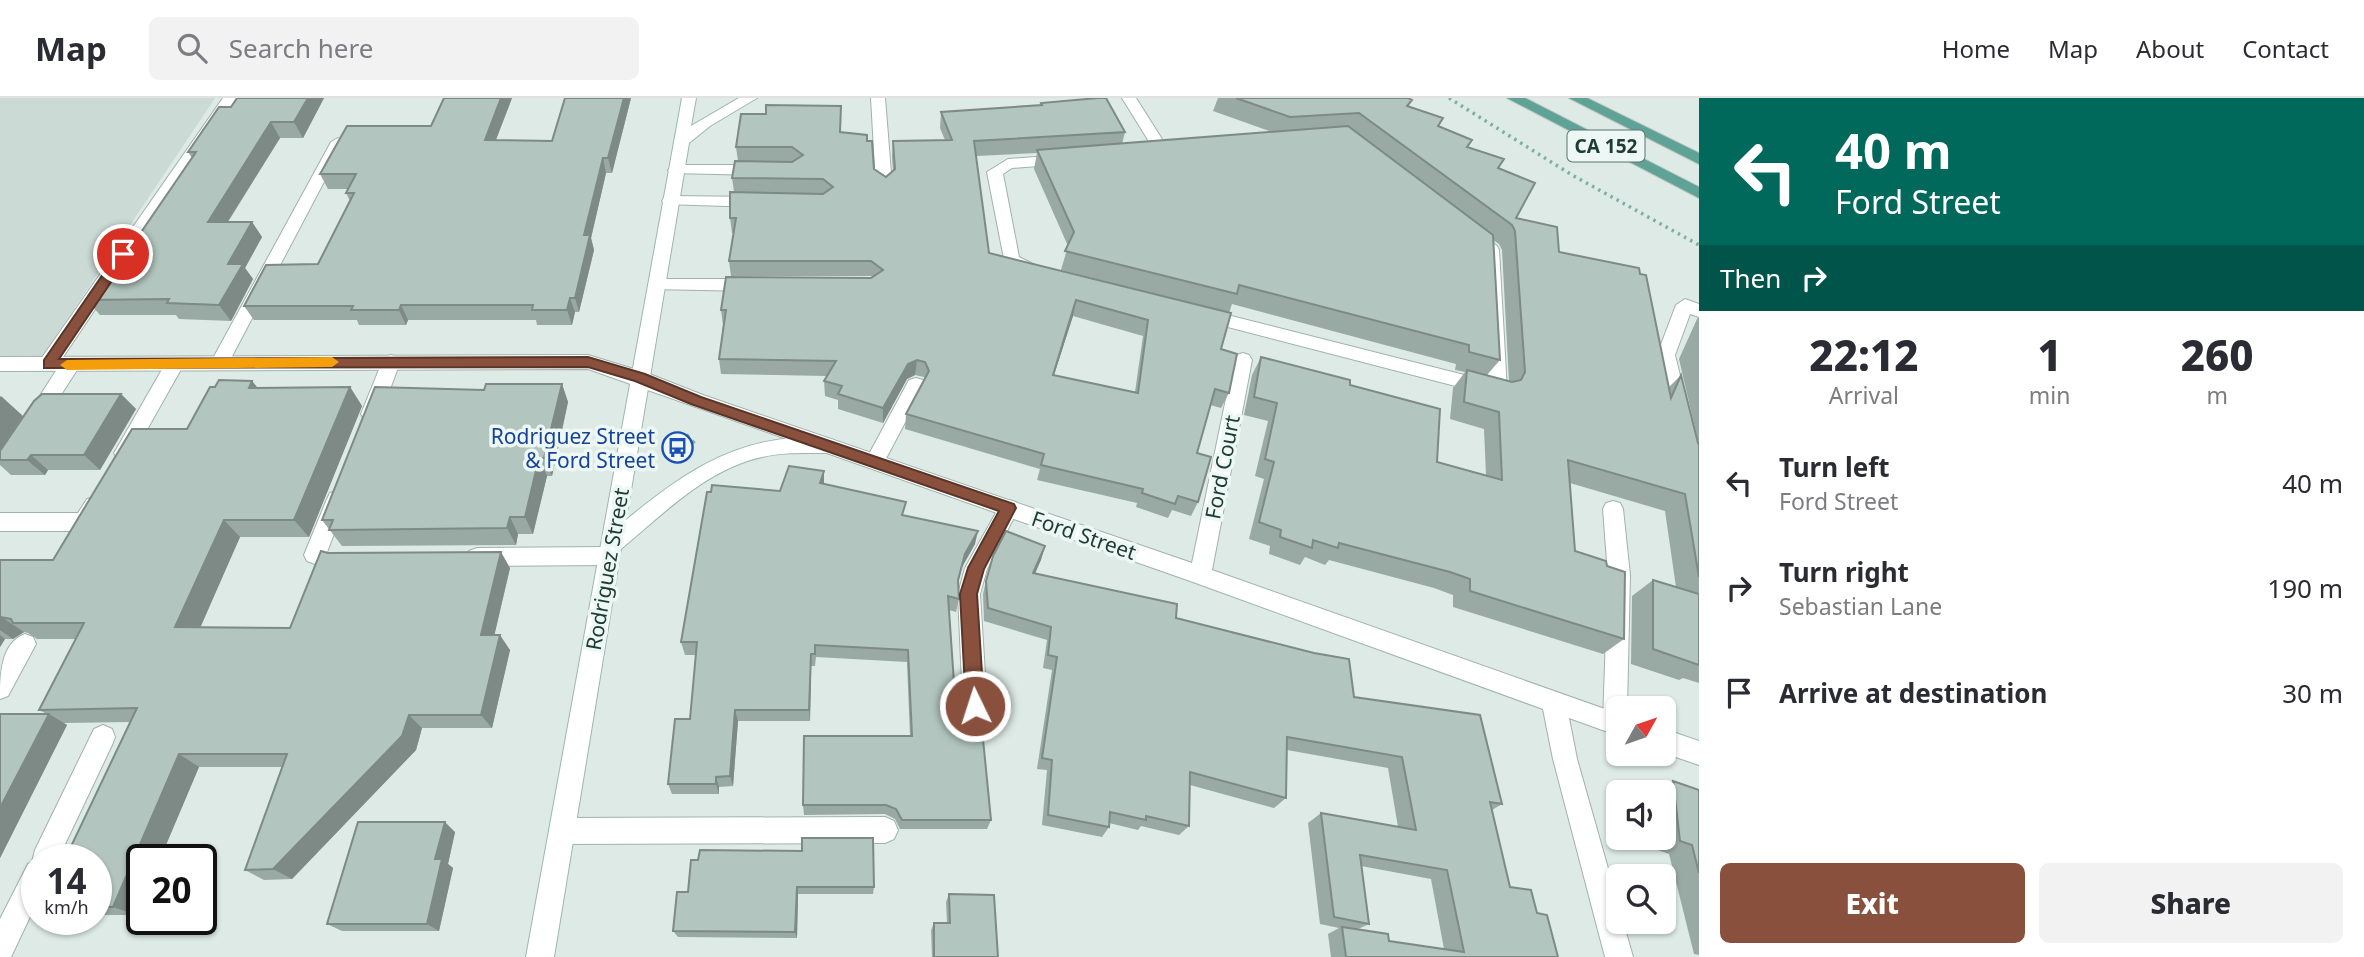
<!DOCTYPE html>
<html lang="en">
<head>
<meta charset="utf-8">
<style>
	:root { --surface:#fff; --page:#f2f2f3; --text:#2b2b33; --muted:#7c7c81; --line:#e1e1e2; --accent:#89513d }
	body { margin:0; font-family:"Noto Sans",sans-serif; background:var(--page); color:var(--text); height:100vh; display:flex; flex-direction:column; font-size:26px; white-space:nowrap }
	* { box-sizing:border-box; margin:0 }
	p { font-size:23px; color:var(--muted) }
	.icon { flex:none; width:38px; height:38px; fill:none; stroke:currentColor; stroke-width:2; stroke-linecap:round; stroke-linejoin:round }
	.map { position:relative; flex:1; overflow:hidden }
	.side { display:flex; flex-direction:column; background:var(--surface); width:665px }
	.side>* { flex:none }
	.banner { background:#00695c; color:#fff; overflow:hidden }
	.needle { width:46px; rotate:50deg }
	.buttons { position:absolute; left:1606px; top:598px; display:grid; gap:14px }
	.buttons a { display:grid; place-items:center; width:70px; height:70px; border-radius:10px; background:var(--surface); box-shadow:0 2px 5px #0004; font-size:35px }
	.speed { position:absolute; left:21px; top:746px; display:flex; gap:14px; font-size:35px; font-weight:700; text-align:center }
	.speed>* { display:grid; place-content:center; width:91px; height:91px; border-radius:50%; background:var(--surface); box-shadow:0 2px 5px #0004; line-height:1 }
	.speed small { font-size:18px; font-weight:400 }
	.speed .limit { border:4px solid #111; border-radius:10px; background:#fff; color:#111 }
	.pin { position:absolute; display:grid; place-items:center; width:60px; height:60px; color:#fff; margin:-30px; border:4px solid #fff; border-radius:50%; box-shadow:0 2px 7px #0007 }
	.me { position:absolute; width:77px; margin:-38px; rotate:356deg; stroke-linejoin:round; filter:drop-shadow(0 0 5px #0008) }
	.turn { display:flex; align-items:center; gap:24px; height:147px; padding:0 21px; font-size:32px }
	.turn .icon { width:91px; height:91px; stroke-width:2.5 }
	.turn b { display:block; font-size:49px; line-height:60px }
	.then { display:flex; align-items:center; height:66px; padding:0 21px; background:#0003; gap:14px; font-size:26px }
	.eta { display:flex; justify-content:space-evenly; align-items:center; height:119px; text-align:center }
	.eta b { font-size:42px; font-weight:800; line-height:49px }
	.action { display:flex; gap:14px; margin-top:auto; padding:14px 21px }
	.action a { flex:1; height:80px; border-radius:10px; background:var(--accent); color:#fff; font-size:28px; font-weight:800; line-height:80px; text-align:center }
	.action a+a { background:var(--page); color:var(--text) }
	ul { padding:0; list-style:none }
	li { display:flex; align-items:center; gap:21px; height:105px; padding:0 21px }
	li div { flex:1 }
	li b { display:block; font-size:26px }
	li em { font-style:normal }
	header { display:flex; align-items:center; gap:42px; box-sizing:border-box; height:98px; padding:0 35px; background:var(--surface); border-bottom:2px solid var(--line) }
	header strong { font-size:33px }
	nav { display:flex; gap:38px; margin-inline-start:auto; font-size:24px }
	.search { width:490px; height:63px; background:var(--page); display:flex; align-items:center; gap:18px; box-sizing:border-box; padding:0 24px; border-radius:10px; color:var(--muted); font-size:26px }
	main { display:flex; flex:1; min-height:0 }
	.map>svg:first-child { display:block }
	.built { fill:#cbdad4 }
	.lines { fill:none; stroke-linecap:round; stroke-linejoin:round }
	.lane-casing { stroke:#a0b2ad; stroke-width:2 }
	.street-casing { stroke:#a0b2ad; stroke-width:2 }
	.secondary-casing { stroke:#9bb7ae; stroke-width:2 }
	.primary-casing { stroke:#bcc4c2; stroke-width:2 }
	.path-far1 { stroke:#7bb0a3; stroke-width:3.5; stroke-dasharray:2.5 4.5; stroke-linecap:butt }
	.path { stroke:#7bb0a3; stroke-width:4.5; stroke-dasharray:3.5 5; stroke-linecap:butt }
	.lane { fill:#fff; fill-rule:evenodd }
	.street { fill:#fff; fill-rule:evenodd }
	.secondary { fill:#fff; fill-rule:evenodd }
	.primary { fill:#5ea396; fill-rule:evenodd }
	.wall { fill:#99a9a3; fill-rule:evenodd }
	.shaded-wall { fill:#7d8a85 }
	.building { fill:#b2c5be; stroke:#7d8a85; stroke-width:2; fill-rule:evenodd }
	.route { fill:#89513d; stroke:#593528; stroke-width:2 }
	.slow { fill:#f59e0b }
	.labels { text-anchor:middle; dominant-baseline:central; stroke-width:7; stroke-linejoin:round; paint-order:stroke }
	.shield { fill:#edf7f3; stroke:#5c736e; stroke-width:2 }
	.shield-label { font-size:19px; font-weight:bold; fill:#1e3b35 }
	.transit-label { font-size:21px; fill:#164399; stroke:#edf7f3; text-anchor:end }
	.street-label { font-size:21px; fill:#1e3b35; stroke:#edf7f3 }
</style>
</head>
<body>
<header>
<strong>Map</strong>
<div class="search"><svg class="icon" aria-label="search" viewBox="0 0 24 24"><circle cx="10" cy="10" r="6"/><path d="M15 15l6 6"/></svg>Search here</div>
<nav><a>Home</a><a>Map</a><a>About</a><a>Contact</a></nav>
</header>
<main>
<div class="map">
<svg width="1699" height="859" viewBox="0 0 1699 859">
	<rect width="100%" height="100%" fill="#ddeae5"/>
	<path class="built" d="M0 0H215L38 265 0 266Z"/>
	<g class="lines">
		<defs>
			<path id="lane" d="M223 0H237L55 271H41L39 266 41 261Z
				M871 0H885L892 87 884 92 876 87Z
				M1122 0H1136L1167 49 1348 36 1497 148 1499 152 1507 292 1505 297 1498 299 1031 178 1005 166 987 74 1008 61 1153 50ZM1340 44 1483 154 1488 283 1089 182 1037 168 1019 159 1003 76 1012 70Z
				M338 40 345 44 229 264 226 269H214L211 264 331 44Z
				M676 67H759L767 72 759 77 671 75 668 72Z
				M670 98 758 99 766 104 758 109 664 106 662 103 664 100Z
				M657 181H753L762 187 753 193 651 191 648 187 651 183Z
				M1685 201 1699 206V219L1690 216 1675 257 1689 314 1686 319H1672L1669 314 1657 257 1676 207Z
				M391 257 397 259 400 264 381 316 378 321 371 323 364 321 361 316 382 264 385 259Z
				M175 259 182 261 184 266 131 360 124 363 117 360 114 355 117 350 168 261Z
				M70 260 77 262 79 267 77 272 44 323 37 325 30 323 27 318 30 313 63 262Z
				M916 280 923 282 925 287 882 368 875 371 868 368 865 363 868 358 909 282Z
				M337 393 344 395 347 401 326 457 323 463 315 466 307 463 304 457 327 401 330 395Z
				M94 399 101 401 104 407 91 430 84 433H0V415H78L87 401Z
				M1009 402 1016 404 1019 410 987 471 980 496 987 608 983 616 975 619 967 616 963 608 958 496 965 470 1002 404Z
				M1613 403 1620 405 1623 411 1630 477 1627 611H1619V635L1615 636 1606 633 1603 625 1608 477 1603 411 1606 405Z
				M609 449 617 452 620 458 617 464 609 467 477 468 469 465 466 459 469 453 477 450Z
				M25 536 33 539 36 546 8 598 0 601C0 579 0 545 25 536Z
				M103 627 112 631 115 639 112 647 58 761H37V804L11 859H0V821L28 766 32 764 35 752 94 631Z
				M885 719 894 723 898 732 894 741 885 745 562 746 553 742 549 733 553 724 562 720Z"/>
			<path id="street" d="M1243 255 1249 257 1252 262 1212 472 1619 616V638L1569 620 1577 661 1619 809V824H1623L1633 859H1605L1553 661 1543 611 1193 484 588 271 0 273V259L588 257 647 275 703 297 1192 465 1234 262 1237 257Z
				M1664 631 1699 643V667L1664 655Z"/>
			<path id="secondary" d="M682 0H696L691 28 739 0H757L710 28 689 45 626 422C677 380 728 343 797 340 809 340 822 338 834 342L837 347 834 352 827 355C805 355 783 354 762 359 707 371 663 416 621 451L554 859H526Z"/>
			<path id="primary" d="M1507 0H1525L1699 89V100Z
				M1569 0H1587L1699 55V66Z"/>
		</defs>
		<use href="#lane" class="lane-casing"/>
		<use href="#street" class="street-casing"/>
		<use href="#secondary" class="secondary-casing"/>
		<use href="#primary" class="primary-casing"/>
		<path class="path-far1" d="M1449 0 1572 77 1699 147"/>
		<path class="path" d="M686 337 697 349"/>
		<use href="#lane" class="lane"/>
		<use href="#street" class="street"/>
		<use href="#secondary" class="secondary"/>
		<use href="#primary" class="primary"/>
	</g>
	<path class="wall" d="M237 0H324L303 40H280L228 124H252L262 139 245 170 253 181 231 223 179 221 176 217H100L87 202 122 162 192 60 188 54 231 9Z
		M512 0 496 42 552 43 631 0 612 75H606L591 140 594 152 579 214H575L572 227H537L536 222H408L406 227H359L357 222H254L244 208 318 166 350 103 346 95 348 91H328L320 76 431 28Z
		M1218 0H1408L1409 8 1439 28 1498 70 1516 120 1559 154 1669 289 1681 277 1699 347 1679 261 1697 221 1699 219V585L1683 580 1679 582 1631 566 1632 498 1653 482 1676 489 1665 413 1570 385 1575 453 1607 468 1624 541 1603 556 1453 509V497L1434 490 1329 462 1325 467 1305 459 1300 467 1269 456 1270 448 1249 441 1264 381 1255 378 1268 323 1244 317 1252 277 1261 259 1350 287 1437 364 1486 377 1484 331 1450 321 1453 290 1465 274 1455 272 1456 266 1232 206 1229 215 1061 172 1068 148 1034 71 1037 55 976 58 989 155 1221 251 1229 295 1221 310 1210 307 1197 355 1198 404 1191 418 1172 412 1168 420 1136 409 1137 405 1037 382 1040 371 905 331 906 316 924 281V279L915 277 907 281 883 325 838 311V302L825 298 824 283 827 278 721 276 719 261 723 227 721 212 872 179 871 178H731L729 163 734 135H732L730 120 734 94 732 80 738 63 736 49 867 43 874 71 886 79 893 73 892 58 893 43 945 42 940 30 941 14 1040 7 1041 5 1125 34 1122 46 1272 34 1213 13ZM1493 142 1499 146 1502 152 1509 283 1487 277 1500 262ZM1073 218 1143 238 1135 294 1054 277Z
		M252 283 257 289H350L362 308 309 439H240L200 529 290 530 328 455 510 470 494 537 510 552 492 630H422L416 652 292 781 264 782 245 772 282 669H199L160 761H142V806L137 817H96V761L130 624 64 625 67 627 0 760V616H47L39 612 76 541H37L28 535 24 534 13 541H5L0 549V462H53L187 331 215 289Z
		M562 286 568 304 552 378H547L533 436H518L516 447 342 448 322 422 484 292Z
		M121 296 136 311 100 372H48L45 377H11L0 367V353Z
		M824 386 975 446 962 469 958 486 959 501 956 514 949 512 955 599 991 722 987 731H900L895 721 885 716 804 717 803 707 910 638 907 564 816 559 815 568H811L810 623H738L733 688 719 689V696H672L668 686 690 621 696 557H685L681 544 780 393Z
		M1045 448 1035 476 1176 520 1354 599 1502 706 1492 712 1510 789 1537 815 1558 859H1331L1328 836 1339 830 1320 826 1308 725 1321 715 1398 729 1388 670 1287 652 1286 700 1274 710 1190 687 1189 728 1179 737 1141 728 1138 732 1109 725V729L1102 739 1042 727 1047 672 1037 671 1052 572 1043 570 1047 542 984 523 983 496 986 483ZM1361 768 1431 781 1444 851 1389 843 1358 831 1369 826Z
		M1673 683 1699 692V857L1694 856 1669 756 1658 752 1656 740H1664V695H1652L1651 694Z
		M455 734 448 766 453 770 439 833H342L327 826Z
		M691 762 874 789 873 796H798L797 840 678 839 673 833 688 794Z
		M949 796 998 859H932L931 832 934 825H947L946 804Z"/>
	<path class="shaded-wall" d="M308 0H324L303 40 294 24Z
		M501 0H512L490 57 485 42Z
		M624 0H631L612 75 608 60Z
		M271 24 280 40 218 139 208 124Z
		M603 60 606 75 591 140 594 152 579 214 575 200 584 137Z
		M252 124 262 139 245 170 253 181 231 223 219 207 228 166Z
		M570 200 575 214 572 227 567 212Z
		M1076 202 1073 218 1049 292 1053 277Z
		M401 207 408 222 406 227 399 212Z
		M917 262 915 277 907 281 883 325V310L908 266Z
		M252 283 266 301 249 290Z
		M562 286 568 304 552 378 544 360Z
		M350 289 362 308 309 439 294 422Z
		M121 296 136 311 100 372 84 357Z
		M1 298 23 318 0 352V299Z
		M31 357 48 372 45 377 27 362Z
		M539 360 547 378 533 436 525 419Z
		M824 373V388L820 385Z
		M510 419 518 436 516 447 507 430Z
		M224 422 240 439 194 544 175 529Z
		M978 433 975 446 962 469 955 495 965 456Z
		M1045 448 1041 462 1029 489 1033 475Z
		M501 454 510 470 491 552 481 537Z
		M0 518 24 534 13 541 0 532Z
		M0 537 5 541 0 549Z
		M500 537 510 552 492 630 481 617Z
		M811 556V568L810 623 809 612Z
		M735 612 738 623 733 688 730 678Z
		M49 616 67 627 0 760V710Z
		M409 617 422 630 416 652 292 781 273 771Z
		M179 656 199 669 160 761H142V806L137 817 113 809Z
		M716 679 719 689V696L716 686Z
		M445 724 455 734 448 766 453 770 439 833 427 826 435 761Z
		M797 789 798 796 797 840 795 834Z"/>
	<path class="building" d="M237 0H308L294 24H271L208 124H252L228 166H243L219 207 167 205 169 201 87 202 114 162H122L196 54H188L219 9H231Z
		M444 0H501L485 42 552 43 565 0H624L608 60H603L584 137H590L575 200H570L567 212H532L533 207H401L399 212H351L353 208H244L266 167 318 166 354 95H346L356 76H320L347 28H431Z
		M1098 0H1106L1125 34 974 43 989 155 1231 215 1221 251 1237 256 1229 295 1215 291 1197 355 1211 359 1198 404 1178 398 1175 406 1142 395 1143 391 1041 367 1044 356 906 316 929 273 925 264 917 262 908 266 883 310 838 296 842 288 824 283 836 263 719 261 726 212H721L726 179 871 180 883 172 871 163H729L736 120H730V94L823 96 833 89 823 81 732 80 735 63 792 64 803 57 792 49H736L741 16H766V7L841 8 840 34 867 37V43H872L874 71 886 79 895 71 893 43 952 42 941 14 1042 7 1041 5ZM1076 202 1148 222 1138 295 1053 277Z
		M1236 0H1408L1412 2 1407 8 1443 20 1438 28 1472 42 1467 49 1504 61 1498 70 1535 85 1516 120 1557 129 1559 154 1639 170 1640 176 1646 177 1671 300 1681 277 1698 345 1699 347V479L1685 396 1568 362 1575 453 1606 463 1607 468 1625 474 1624 541 1470 493V481L1450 474 1339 445 1338 450 1313 442 1312 450 1280 439 1281 432 1259 424 1274 364 1265 361 1277 305 1254 299 1261 259 1350 282V287L1440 311 1437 364 1502 382 1499 314 1464 304 1467 272 1512 284 1521 282 1525 274 1515 133 1512 127 1359 15 1290 19Z
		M1348 28 1493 137 1500 262 1469 254V247L1239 187 1237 196 1065 153 1074 134 1037 52Z
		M219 282 252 283 249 290 350 289 294 422H224L175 529 290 530 321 453 328 455 501 454 481 537H500L481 617H409L402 638 273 771 245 772 287 656H179L113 809H96V761H65L137 610 39 612 84 525H13L11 521 0 519V462H53L132 331H187L210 289H215Z
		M486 286H562L544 360H539L525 419H510L507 430 329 432 333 422H322L375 289 484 292Z
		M42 296H121L84 357H31L27 362H0V353L34 303Z
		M789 368 824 373 820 385 906 404 902 417 978 433 965 456 958 482 959 501 948 498 955 599H964L969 607 980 611 991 722H902L896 711 886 707H803L804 638H912L908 552 815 547V556H811L809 612H735L730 678 716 679V686H668L675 621H690L697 544H681L707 394H711L712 387 780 393Z
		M1006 433 1045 448 1033 475 1177 506 1176 520 1314 555 1349 561 1354 599 1480 617 1502 706 1490 704 1510 789 1531 792 1537 815 1547 817 1558 859H1346L1342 829 1388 836 1389 843 1464 854 1447 772 1360 757 1369 826 1334 819 1321 715 1416 732 1402 659 1287 639 1286 700 1190 674 1189 728 1146 718V722L1110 714 1109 729 1048 717 1052 662 1042 660 1057 559 1048 557 1051 529 988 510 986 483 993 458Z
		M1653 482 1699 496V567L1653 551Z
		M0 616H49L0 710Z
		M1673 683 1699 692V775L1692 747 1680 743Z
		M358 724H445L435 761H442L427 826H327Z
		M802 740H873L874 789H797L795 834 673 833 677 794H688L691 762H698L700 752 802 753Z
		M949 796 994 797 998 859H934V825H950Z"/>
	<path class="route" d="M123 152 130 156 59 261 588 259 645 276 701 299 1014 406 1016 410 984 471 977 496 984 608 981 614 975 616 969 614 966 608 960 496 968 470 999 413 691 306 635 283 588 269 44 270V262L119 153Z"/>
	<path class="slow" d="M332 259 339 264 332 269 67 272 60 267 67 262Z"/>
	<defs>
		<symbol id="bus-ring" viewBox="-11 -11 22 22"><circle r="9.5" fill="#edf7f3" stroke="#1a4fb4" stroke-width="1.5"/><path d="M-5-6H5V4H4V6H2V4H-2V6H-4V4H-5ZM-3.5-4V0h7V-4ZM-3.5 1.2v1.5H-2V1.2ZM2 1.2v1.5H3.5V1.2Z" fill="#1a4fb4"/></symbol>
	</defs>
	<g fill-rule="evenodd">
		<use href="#bus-ring" x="660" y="332" width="35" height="35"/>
	</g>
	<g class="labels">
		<rect class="shield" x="1567.5" y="32.5" width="77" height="31" rx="5"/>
		<g class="shield-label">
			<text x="1606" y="48">CA 152</text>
		</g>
		<g class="transit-label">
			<text x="655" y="338">Rodriguez Street<tspan x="655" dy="24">&amp; Ford Street</tspan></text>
		</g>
		<g class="street-label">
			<text transform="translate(1222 369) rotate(-79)">Ford Court</text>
			<text transform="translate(1084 437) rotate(19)">Ford Street</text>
			<text transform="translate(607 471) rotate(-80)">Rodriguez Street</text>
		</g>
	</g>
</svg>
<div class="buttons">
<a><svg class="needle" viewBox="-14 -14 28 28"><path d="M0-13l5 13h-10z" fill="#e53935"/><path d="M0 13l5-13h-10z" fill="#7c7c81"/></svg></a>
<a><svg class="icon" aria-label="sound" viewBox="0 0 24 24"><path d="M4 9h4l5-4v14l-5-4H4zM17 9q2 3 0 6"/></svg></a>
<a><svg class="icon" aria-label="search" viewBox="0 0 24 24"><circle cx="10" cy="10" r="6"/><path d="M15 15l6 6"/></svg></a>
</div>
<div class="speed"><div>14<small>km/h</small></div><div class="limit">20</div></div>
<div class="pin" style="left:123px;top:156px;background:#d93025"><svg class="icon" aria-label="arrive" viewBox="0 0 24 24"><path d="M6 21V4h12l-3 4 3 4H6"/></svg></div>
<svg class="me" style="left:975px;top:608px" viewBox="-20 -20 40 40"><circle r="17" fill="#89513d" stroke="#fff" stroke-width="3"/><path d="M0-11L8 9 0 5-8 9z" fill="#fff"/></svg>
</div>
<section class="side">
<div class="banner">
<div class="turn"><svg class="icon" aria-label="left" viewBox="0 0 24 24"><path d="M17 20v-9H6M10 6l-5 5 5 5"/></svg><div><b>40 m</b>Ford Street</div></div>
<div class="then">Then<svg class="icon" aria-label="right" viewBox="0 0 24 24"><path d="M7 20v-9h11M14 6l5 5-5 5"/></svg></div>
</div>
<div class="eta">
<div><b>22:12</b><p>Arrival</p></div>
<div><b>1</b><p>min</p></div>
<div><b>260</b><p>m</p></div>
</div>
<ul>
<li><svg class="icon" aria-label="left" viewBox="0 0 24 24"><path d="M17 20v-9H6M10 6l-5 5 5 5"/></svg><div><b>Turn left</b><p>Ford Street</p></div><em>40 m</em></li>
<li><svg class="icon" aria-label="right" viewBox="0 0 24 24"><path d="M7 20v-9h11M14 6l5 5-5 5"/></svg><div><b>Turn right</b><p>Sebastian Lane</p></div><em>190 m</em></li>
<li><svg class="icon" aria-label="arrive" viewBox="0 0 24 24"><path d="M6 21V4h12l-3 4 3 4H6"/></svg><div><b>Arrive at destination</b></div><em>30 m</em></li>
</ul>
<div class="action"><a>Exit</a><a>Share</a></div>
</section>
</main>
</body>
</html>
